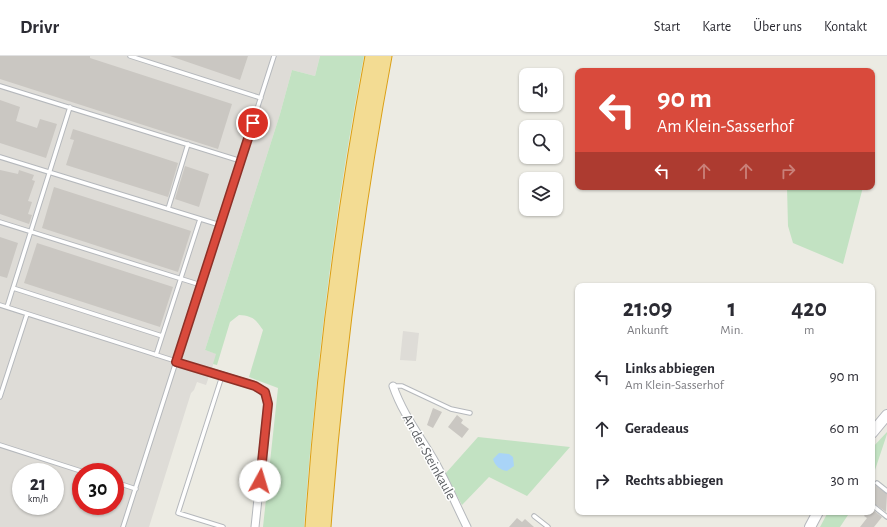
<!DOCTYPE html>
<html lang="de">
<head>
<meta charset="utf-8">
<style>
	:root { --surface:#fff; --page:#f7f7f7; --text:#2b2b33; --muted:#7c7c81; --line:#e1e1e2 }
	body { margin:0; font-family:"Alegreya Sans",sans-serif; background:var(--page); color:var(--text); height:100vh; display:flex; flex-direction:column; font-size:15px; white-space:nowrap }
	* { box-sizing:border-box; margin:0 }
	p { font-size:13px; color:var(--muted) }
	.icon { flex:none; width:22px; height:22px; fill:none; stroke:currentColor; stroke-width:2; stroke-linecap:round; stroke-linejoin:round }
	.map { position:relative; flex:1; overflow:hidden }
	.details { position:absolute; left:575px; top:227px; width:300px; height:232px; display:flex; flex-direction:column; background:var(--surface); border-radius:8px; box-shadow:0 1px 3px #0004 }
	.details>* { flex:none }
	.hud { position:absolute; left:575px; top:12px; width:300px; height:122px; border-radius:8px; box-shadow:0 1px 3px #0004; background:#d94a3c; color:#fff; overflow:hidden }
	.buttons { position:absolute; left:519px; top:12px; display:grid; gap:8px }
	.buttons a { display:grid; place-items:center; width:44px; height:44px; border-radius:8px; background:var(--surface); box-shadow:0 1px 3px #0004; font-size:20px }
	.speed { position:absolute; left:12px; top:407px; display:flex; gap:8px; font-size:20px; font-weight:700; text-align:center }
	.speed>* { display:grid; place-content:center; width:52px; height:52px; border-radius:50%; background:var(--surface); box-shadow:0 1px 3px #0004; line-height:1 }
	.speed small { font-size:10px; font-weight:400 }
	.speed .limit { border:6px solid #d22; background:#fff; color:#111 }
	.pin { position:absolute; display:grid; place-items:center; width:34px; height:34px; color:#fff; margin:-17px; border:2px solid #fff; border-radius:50%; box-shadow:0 1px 4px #0007 }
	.me { position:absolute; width:44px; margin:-22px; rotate:6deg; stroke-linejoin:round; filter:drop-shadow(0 0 3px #0008) }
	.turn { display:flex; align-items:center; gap:14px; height:84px; padding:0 16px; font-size:18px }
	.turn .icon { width:52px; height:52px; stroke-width:2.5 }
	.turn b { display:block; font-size:28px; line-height:34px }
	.lanes { display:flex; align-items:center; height:38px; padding:0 16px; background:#0003; justify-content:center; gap:20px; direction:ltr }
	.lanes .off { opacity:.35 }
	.eta { display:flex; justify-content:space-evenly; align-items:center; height:68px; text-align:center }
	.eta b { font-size:24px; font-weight:700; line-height:28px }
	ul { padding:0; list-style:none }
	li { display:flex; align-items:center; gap:12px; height:52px; padding:0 16px }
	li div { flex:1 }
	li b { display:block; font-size:15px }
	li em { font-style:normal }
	header { display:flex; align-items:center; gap:24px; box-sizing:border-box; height:56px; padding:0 20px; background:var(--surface); border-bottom:1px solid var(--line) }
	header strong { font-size:19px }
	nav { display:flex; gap:22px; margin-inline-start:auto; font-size:14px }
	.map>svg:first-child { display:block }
	.industrial { fill:#dedcd7; fill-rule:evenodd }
	.green { fill:#c2e2c2 }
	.water { fill:#a9d4f7 }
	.building { fill:#cac7c2 }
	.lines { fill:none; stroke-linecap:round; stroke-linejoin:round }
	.lane-casing { stroke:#b5b8bc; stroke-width:5.5 }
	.street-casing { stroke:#b5b8bc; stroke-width:9 }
	.secondary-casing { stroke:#b5b7bc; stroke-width:12 }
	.highway-casing { stroke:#db9f14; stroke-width:15 }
	.lane { stroke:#fff; stroke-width:3.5 }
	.street { stroke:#fff; stroke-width:7 }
	.secondary { stroke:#fff; stroke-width:10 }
	.highway { stroke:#f3dc93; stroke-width:13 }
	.route-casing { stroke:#8d3027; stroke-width:10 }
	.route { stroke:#d94a3c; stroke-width:7 }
	.labels { text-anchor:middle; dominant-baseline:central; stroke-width:3; stroke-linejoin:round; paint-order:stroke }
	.street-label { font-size:14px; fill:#5b5e62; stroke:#fff }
</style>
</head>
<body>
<header>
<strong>Drivr</strong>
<nav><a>Start</a><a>Karte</a><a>Über uns</a><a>Kontakt</a></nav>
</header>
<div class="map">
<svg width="887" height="471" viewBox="0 0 887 471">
	<rect width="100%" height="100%" fill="#ecebe3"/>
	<path class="industrial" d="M0 0H320L315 20 292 14 280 58 205 294 217 298 206 329 197 326 194 334 191 337 149 471H0ZM21 416H55V450H21ZM81 416H115V450H81Z
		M403 275 419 277 416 305 400 304Z"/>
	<path class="green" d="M320 0H364C334 155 316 313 304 471H263L278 332 249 321 263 274C255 262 252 260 239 259L230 266 217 309 213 308 216 298 205 294 280 58 292 14 315 20Z
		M787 131H863L843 208 793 187 788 170Z
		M887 376V378L872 423V392Z
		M478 381 570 391 527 440 489 421 462 449 445 418Z
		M828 456H850L840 471H820Z"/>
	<path class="water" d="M499 397 509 398 513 401 514 410 507 415C500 414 495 410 493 403Z"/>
	<path class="building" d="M0 0H90V2L232 48 218 93 0 23Z
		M170 0H248L240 24Z
		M0 44 20 51 16 65 37 72 40 63 57 68 46 102 0 87Z
		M73 73 178 107 168 141 66 109 74 84 70 83Z
		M185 110 209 118 199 151 175 143Z
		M0 114 18 118 19 114 34 119 32 124 35 125 28 145 32 146 28 158 32 159 29 168 0 158Z
		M54 131 191 175 178 216 42 172Z
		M0 181 18 187 7 222 0 220Z
		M37 187 173 231 160 271 24 227Z
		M433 352 442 356 433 372 427 369Z
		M457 359 463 364 461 367 469 373 462 382 448 371Z
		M875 429 887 438 886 456 872 446V432Z
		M872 453 882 461 874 471H860L867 462 864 460 867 456H872Z
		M517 462 522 466 525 463 534 471H509Z"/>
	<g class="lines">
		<defs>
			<path id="lane" d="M130 0 261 42
				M0 30 241 105
				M0 101 220 169
				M168 153 188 88
				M0 166 201 229
				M13 232 162 280
				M0 249 210 316
				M7 251 70 51
				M156 299 200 163
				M222 320 178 457 223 471
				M393 330H402L451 353 470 357
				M0 341 27 258
				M0 389 84 416
				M115 426 136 433
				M877 427 887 435
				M872 449 887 461
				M534 460 548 471
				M123 471 274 0"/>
			<path id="street" d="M210 316 255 330C264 335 267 339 268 348L255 471
				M393 330C402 356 417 376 431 399 445 422 455 447 467 471"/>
			<path id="secondary" d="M872 377 887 359
				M810 471 818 456"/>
			<path id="highway" d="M312 471C323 313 343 155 372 0
				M324 471C336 313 356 156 385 0"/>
		</defs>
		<use href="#lane" class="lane-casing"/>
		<use href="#street" class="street-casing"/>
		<use href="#secondary" class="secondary-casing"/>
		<use href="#highway" class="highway-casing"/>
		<use href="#lane" class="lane"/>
		<use href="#street" class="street"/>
		<use href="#secondary" class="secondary"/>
		<use href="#highway" class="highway"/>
	</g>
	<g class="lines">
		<defs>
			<path id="route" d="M253 67 176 306 255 330 265 336 268 348 260 425"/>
		</defs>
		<use href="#route" class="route-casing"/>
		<use href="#route" class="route"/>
	</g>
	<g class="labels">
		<g class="street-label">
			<text transform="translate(429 401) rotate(61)">An der Steinkaule</text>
		</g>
	</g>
</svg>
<div class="buttons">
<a><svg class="icon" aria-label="sound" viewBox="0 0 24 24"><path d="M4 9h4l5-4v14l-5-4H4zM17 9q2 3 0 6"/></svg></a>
<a><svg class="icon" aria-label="search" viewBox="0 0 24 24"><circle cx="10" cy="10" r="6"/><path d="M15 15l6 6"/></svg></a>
<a><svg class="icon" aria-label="layers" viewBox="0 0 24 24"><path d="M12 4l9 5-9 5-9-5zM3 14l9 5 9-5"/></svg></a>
</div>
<div class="speed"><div>21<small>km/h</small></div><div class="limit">30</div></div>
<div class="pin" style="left:253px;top:67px;background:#d93025"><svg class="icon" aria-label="arrive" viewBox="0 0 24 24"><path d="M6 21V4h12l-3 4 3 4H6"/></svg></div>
<svg class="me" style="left:260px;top:425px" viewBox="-20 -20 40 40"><circle r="19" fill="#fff"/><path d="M0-13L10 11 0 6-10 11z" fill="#d94a3c"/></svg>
<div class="hud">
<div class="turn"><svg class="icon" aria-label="left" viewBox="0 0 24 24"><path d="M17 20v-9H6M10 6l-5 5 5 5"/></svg><div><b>90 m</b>Am Klein-Sasserhof</div></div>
<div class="lanes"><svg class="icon" aria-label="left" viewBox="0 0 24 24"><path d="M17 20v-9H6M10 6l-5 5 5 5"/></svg><svg class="icon off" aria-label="ahead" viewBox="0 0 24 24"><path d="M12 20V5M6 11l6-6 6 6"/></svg><svg class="icon off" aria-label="ahead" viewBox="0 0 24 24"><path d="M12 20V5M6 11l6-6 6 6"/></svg><svg class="icon off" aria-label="right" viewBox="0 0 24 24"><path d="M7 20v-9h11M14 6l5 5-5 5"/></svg></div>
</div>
<section class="details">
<div class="eta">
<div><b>21:09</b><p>Ankunft</p></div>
<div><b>1</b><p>Min.</p></div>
<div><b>420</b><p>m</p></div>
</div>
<ul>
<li><svg class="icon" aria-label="left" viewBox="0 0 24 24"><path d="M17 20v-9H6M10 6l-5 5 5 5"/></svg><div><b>Links abbiegen</b><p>Am Klein-Sasserhof</p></div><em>90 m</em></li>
<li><svg class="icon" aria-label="ahead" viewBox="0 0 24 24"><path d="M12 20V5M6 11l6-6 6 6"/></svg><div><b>Geradeaus</b></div><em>60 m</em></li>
<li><svg class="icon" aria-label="right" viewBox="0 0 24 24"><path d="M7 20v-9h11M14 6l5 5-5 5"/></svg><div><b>Rechts abbiegen</b></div><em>30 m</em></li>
</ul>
</section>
</div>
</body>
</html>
